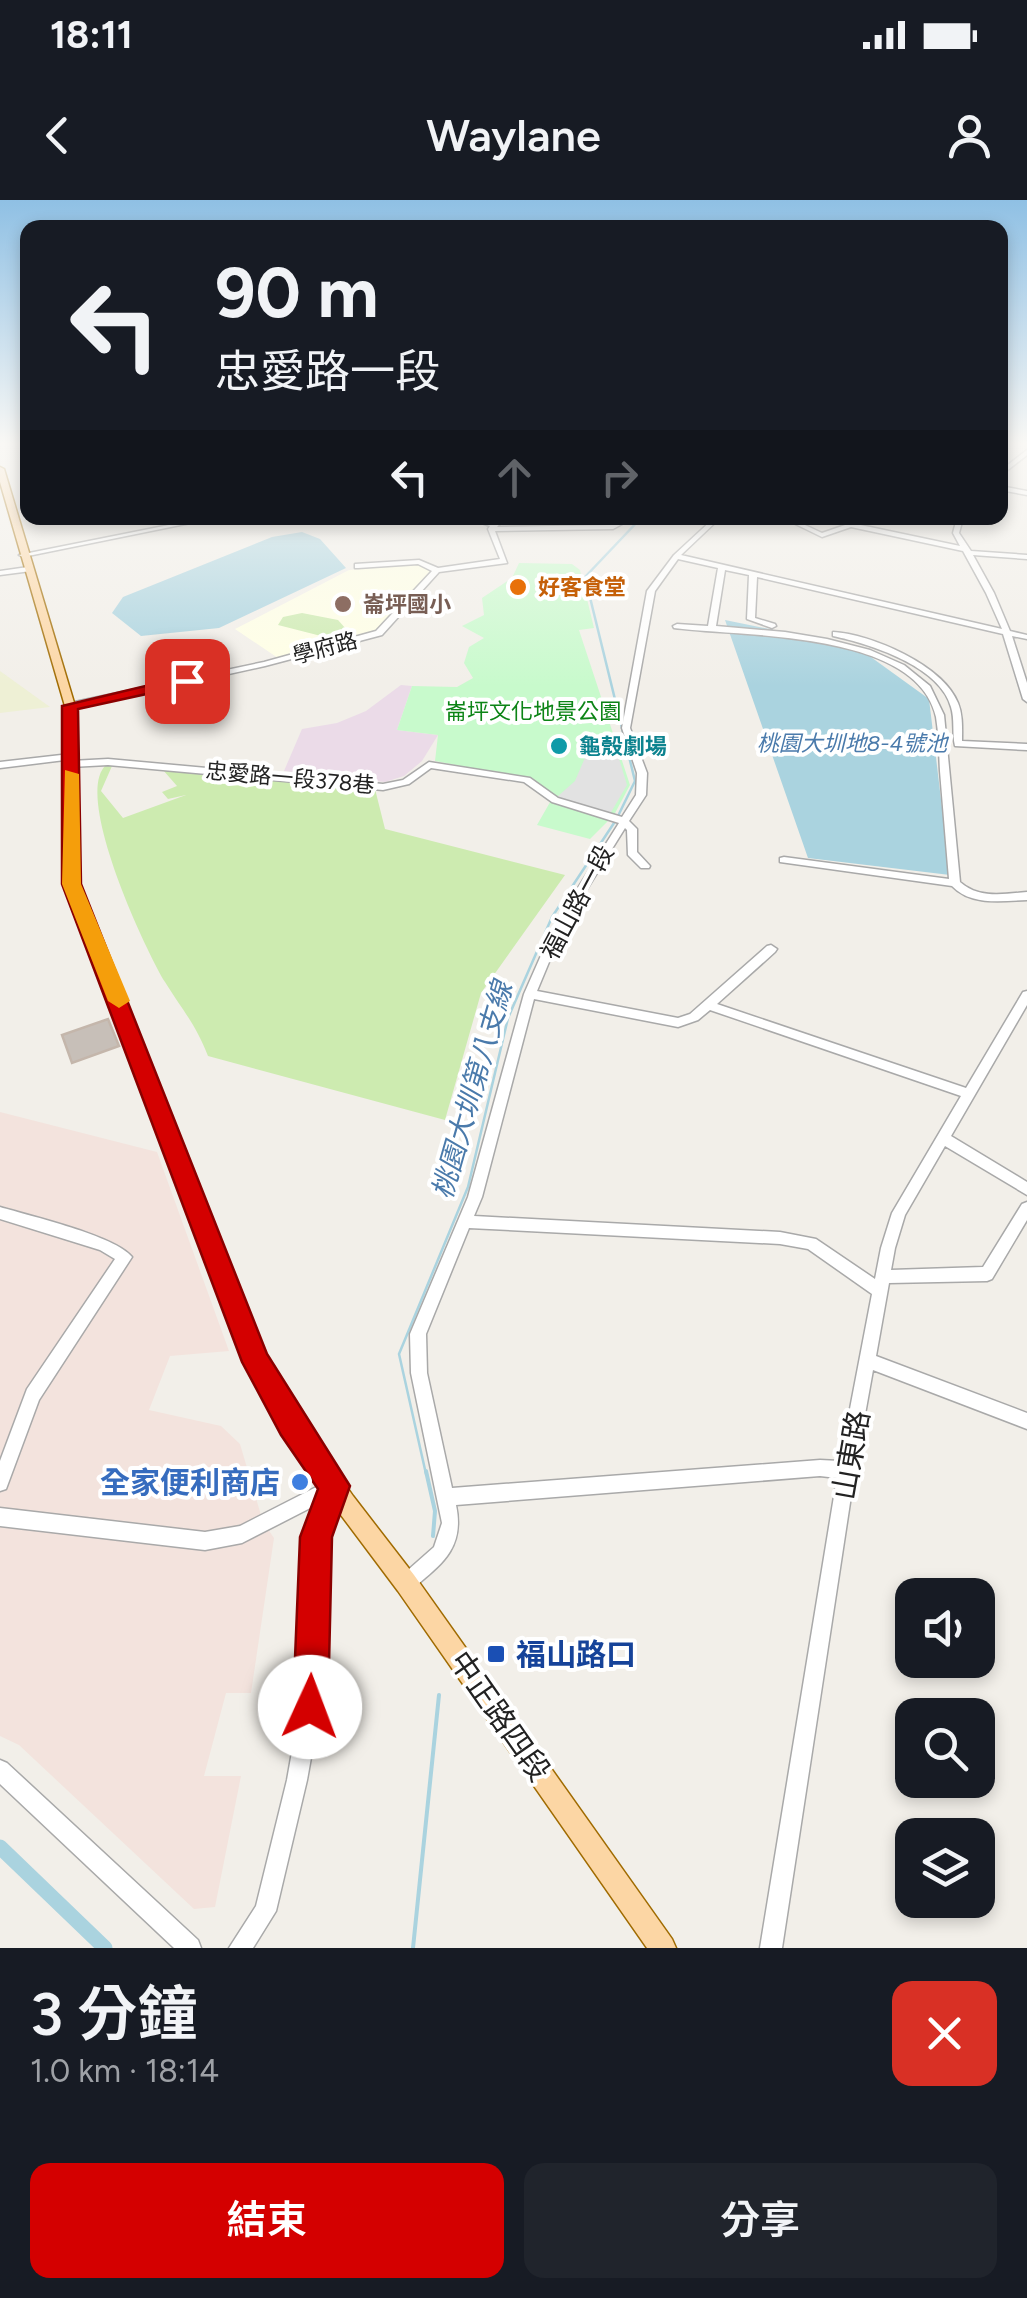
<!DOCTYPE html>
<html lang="zh-TW">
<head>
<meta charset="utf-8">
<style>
	:root { --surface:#171b24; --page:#20242c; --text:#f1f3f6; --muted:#9ea1a6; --accent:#d40000 }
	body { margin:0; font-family:Figtree,"Noto Sans TC",sans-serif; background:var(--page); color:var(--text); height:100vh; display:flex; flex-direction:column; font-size:38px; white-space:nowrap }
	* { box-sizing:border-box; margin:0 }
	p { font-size:32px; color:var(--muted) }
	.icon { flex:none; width:55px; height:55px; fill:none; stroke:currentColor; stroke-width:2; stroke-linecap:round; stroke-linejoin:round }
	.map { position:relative; height:1748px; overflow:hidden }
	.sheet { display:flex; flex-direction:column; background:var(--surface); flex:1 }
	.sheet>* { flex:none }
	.guide { position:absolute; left:20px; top:20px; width:988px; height:305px; border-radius:20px; box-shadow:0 5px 15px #0003; background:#171b24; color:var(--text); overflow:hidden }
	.buttons { position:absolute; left:895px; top:1378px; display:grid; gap:20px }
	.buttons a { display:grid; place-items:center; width:100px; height:100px; border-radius:20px; background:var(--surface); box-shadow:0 5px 15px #0003; font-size:50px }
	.pin { position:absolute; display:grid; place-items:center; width:85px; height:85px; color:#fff; margin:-42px; border-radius:20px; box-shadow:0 5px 15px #0006 }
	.me { position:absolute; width:110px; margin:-55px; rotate:2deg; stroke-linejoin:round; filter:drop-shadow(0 0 8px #0008) }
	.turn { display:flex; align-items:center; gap:35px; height:210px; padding:0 30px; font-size:45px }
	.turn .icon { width:130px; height:130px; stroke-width:2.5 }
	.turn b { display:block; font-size:70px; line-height:85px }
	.lanes { display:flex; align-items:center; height:95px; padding:0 30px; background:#0003; justify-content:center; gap:50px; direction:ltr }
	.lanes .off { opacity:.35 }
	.round { display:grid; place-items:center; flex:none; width:105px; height:105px; border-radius:20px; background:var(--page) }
	.overview { display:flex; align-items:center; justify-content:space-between; height:170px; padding:0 30px }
	h1 { font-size:60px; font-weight:600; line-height:75px }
	.cta { display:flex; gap:20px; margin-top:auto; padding:20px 30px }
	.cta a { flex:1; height:115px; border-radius:20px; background:var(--accent); color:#fff; font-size:40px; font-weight:600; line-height:115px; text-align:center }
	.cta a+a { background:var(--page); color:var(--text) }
	.status { display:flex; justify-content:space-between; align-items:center; height:70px; padding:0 50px; background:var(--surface); direction:ltr }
	.status svg { height:28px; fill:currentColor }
	header { display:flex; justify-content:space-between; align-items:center; height:130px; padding:0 30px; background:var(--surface); font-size:45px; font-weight:600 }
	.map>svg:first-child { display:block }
	.industrial { fill:#ebdbe8 }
	.education { fill:#ffffe5 }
	.military { fill:#f3e3dd }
	.farmland { fill:#eef0d5 }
	.grass { fill:#cdebb0 }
	.park { fill:#c8facc }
	.parking { fill:#e2e2e2 }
	.water { fill:#aad3df }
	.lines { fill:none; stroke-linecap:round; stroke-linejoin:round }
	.stream-far1 { stroke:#aad3df; stroke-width:2.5 }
	.stream { stroke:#aad3df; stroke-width:4 }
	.canal { stroke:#aad3df; stroke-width:15 }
	.building { fill:#c7bfb8; stroke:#c4b6ab; stroke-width:2.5 }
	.minor-casing { stroke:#a9a9a9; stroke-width:3 }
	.major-casing { stroke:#a06b00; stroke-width:3 }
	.minor { fill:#fff; fill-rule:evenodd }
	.major { fill:#fcd6a4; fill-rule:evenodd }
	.route { fill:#d40000; stroke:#8a0000; stroke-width:2.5 }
	.slow { fill:#f59e0b }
	.food-dot { fill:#e8710a; stroke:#fff; stroke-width:4 }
	.education-dot { fill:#8d6e63; stroke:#fff; stroke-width:4 }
	.culture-dot { fill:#0f9aa8; stroke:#fff; stroke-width:4 }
	.shop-dot { fill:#3f7fe0; stroke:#fff; stroke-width:4 }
	.transit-dot { fill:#1a4fb4; stroke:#fff; stroke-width:4 }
	.labels { text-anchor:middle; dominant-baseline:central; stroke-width:8; stroke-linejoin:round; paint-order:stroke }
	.far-food-label { font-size:22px; font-weight:bold; fill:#c56008; stroke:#fff; text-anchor:start }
	.far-education-label { font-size:22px; font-weight:bold; fill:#785e54; stroke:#fff; text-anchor:start }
	.far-street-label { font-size:22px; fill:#222; stroke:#fff }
	.far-park-label { font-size:22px; fill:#0c8416; stroke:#fff }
	.far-water-label { font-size:22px; font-style:italic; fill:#4a7aab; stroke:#fff }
	.far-culture-label { font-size:22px; font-weight:bold; fill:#0d838f; stroke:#fff; text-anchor:start }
	.street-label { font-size:25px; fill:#222; stroke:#fff }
	.water-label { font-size:28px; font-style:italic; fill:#4a7aab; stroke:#fff }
	.near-street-label { font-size:30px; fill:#222; stroke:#fff }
	.near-shop-label { font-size:30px; font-weight:bold; fill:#366cbe; stroke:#fff; text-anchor:end }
	.near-transit-label { font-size:30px; font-weight:bold; fill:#164399; stroke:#fff; text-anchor:start }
</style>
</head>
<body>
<div class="status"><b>18:11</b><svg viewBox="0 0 49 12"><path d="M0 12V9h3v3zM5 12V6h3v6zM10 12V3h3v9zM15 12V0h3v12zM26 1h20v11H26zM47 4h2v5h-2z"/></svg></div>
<header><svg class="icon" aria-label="back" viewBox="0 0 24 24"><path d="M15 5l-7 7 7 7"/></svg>Waylane<svg class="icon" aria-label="person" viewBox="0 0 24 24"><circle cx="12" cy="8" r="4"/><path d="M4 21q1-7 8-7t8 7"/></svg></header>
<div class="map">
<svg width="1027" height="1748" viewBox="0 0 1027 1748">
	<rect width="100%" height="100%" fill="#f2efe9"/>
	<path class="industrial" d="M401 485 412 486 397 530 438 535 422 561 404 576 385 582 284 571 302 529 337 523 366 511Z"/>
	<path class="education" d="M420 364 433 371 384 426 372 433 278 458 235 429 349 370Z"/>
	<path class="military" d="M0 912 157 952 229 1151 170 1156 149 1210 221 1226 240 1244 263 1322 274 1338 251 1493H226L204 1576H241L215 1707 194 1709 19 1545 0 1536Z"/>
	<path class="farmland" d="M0 471 50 507 0 513Z"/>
	<path class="grass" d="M302 413 338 420 346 429 325 437 278 425 283 417Z
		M106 565 112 566 101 591 123 618 186 595 168 599 162 592 177 586 163 570 375 589 385 629 565 675 481 793 445 920 208 856C195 823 183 811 165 782 144 747 73 595 106 565Z"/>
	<path class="park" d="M519 363 572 364 580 370 594 428 579 430 630 585 614 615 590 639 537 625 553 597 530 579 435 561 438 535 397 530 412 486 457 487 473 478 464 463 469 447 484 438 462 426 484 415 482 398 512 378Z"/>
	<path class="parking" d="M617 552 627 585 610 614 557 597 575 581 587 553Z"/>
	<path class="water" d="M302 332 320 339 346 368 219 428 141 436 112 413 123 397 272 337Z
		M725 420 857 447 929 499 950 675 808 658Z"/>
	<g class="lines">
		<path class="stream-far1" d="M618 616 635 581 585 377 641 318
			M426 1274 399 1154 468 987 508 818 552 717 614 623"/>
		<path class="stream" d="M426 1271 435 1311 433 1336
			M413 1748 439 1495"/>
		<path class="canal" d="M0 1647 105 1748"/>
	</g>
	<path class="building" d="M108 819 119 846 72 863 62 835Z"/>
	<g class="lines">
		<defs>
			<path id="minor" d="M1027 250V255L1000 276V271Z
				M1000 286 1027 291V295L1000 290Z
				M204 318H215L23 357 19 355Z
				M468 318H476L493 323 499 318H505L497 327 612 325 626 318H633L613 329 495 331 507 363 439 372 382 435 265 466 70 509 66 506 70 503 264 462 376 431 432 371 418 364 358 368H355V364L419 360 438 368 500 359 488 329 490 326Z
				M714 318H720L681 355 1002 429 986 393 963 351 851 327 822 337 783 318H790L822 333 851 323 960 346 953 333 957 318H963L959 333 971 351 1027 355V359L973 355 994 393 1010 431 1027 435V439L1012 436 1027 483V502L1023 499 1003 434 757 377 755 418 775 424 776 426 772 428 747 419 749 375 725 370 716 426 785 432 827 439 870 450 904 465 930 486 944 515 960 682C979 699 1004 694 1027 692V700C1001 701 971 706 952 686L780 662V658L784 657 949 679C946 643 943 607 940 571 939 554 939 535 936 517 917 430 742 437 674 428L673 426 677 424 708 426 718 368 678 359 655 391 630 528 647 573 646 595 629 621 637 629V652L650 666 649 668H641L628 655 627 630 625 628 564 726 537 791 678 818 690 814 767 746 771 745 777 749 775 752 717 804 966 888 1023 792 1027 791V805L951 936 1027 982V995L945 946 905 1015 895 1048 891 1070 983 1067 1022 1004 1027 1002V1020L992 1079 987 1081 889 1083 876 1156 1027 1213V1229L873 1170 855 1270 782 1748H760L837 1278 820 1276 456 1305C465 1348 442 1364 412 1389L406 1392 400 1389 397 1383 400 1377 434 1347 442 1323 411 1173 410 1134 468 997 524 794 554 726 619 623 552 602 524 582 431 568 409 584 383 590 108 565 71 567 66 564 71 561 108 559 383 584 403 580 429 562 530 578 558 598 622 617 636 595 637 573 622 528 647 391 674 355ZM534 799 678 827 698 820 710 810 961 896 892 1013 881 1048 875 1079 816 1039 780 1032 474 1016 482 997ZM469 1028 780 1044 808 1049 872 1094 840 1261 820 1260 452 1288 427 1173 426 1134Z
				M28 367H31V371L0 375V371Z
				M833 432C871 434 943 465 958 503 963 515 962 529 962 541L1027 544V550L955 546C952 534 955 519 951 507 940 466 870 444 833 436Z
				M70 554 75 557 73 559 0 568V562Z
				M0 1007C30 1016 116 1036 132 1057L39 1200 6 1289 0 1291V1261L27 1189 115 1059 100 1050 0 1019Z
				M334 1278 340 1280 342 1286 325 1337 320 1507 307 1580 276 1711 253 1748H229L256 1706 287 1580 300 1507 307 1337 320 1303 242 1343 205 1350 0 1326V1308L205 1332 240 1326Z
				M0 1560 7 1563 198 1740 201 1748H174L0 1584Z"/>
			<path id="major" d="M0 267 4 269 75 506 77 684 263 1157 315 1241 353 1296 414 1375 672 1739 676 1748H647L398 1391 338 1311 283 1227 249 1168 65 684V506L0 282Z"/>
		</defs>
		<use href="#minor" class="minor-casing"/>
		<use href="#major" class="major-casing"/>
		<use href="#minor" class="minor"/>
		<use href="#major" class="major"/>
	</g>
	<linearGradient id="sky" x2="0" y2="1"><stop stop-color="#8fc0e4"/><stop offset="0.5" stop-color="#f9f8f5"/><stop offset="1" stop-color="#f9f8f5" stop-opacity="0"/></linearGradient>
	<rect width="1027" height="486" fill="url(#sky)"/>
	<path class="route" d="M187 476 195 481 192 484 78 509 81 684 267 1154 350 1286 332 1337 328 1507 323 1520 310 1525 298 1520 293 1507 300 1337 318 1289 281 1235 242 1162 62 684V506Z"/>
	<path class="slow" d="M65 570 79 574 81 684 130 801 119 808 108 801 62 684Z"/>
	<circle class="food-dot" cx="518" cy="387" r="10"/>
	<circle class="education-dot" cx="343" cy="404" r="10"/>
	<circle class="culture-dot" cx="559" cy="546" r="10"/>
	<circle class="shop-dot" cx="300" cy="1282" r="10"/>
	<rect class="transit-dot" x="486" y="1444" width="20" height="20" rx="5"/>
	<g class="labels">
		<g class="far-food-label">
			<text x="538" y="387">好客食堂</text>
		</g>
		<g class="far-education-label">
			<text x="363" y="404">崙坪國小</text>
		</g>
		<g class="far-street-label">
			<text transform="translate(325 448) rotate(-15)">學府路</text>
			<text transform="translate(290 578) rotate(5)">忠愛路一段378巷</text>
		</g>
		<g class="far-park-label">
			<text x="533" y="511">崙坪文化地景公園</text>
		</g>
		<g class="far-water-label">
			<text x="852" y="543">桃園大圳地8-4號池</text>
		</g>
		<g class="far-culture-label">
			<text x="579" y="546">龜殼劇場</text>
		</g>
		<g class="street-label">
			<text transform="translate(577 702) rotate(-62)">福山路一段</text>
		</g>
		<g class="water-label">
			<text transform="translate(472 890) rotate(-74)">桃園大圳第八支線</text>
		</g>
		<g class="near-street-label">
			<text transform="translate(851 1255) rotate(-80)">山東路</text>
			<text transform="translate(500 1516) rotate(55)">中正路四段</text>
		</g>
		<g class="near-shop-label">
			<text x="280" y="1282">全家便利商店</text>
		</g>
		<g class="near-transit-label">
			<text x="516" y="1454">福山路口</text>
		</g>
	</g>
</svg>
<div class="buttons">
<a><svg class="icon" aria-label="sound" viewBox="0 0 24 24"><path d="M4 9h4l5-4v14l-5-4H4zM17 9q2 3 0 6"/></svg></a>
<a><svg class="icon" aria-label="search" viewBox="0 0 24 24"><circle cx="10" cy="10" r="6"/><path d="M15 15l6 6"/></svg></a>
<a><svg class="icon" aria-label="layers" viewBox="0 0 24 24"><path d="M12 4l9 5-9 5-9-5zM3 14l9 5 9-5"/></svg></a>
</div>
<div class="pin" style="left:187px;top:481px;background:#d93025"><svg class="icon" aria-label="arrive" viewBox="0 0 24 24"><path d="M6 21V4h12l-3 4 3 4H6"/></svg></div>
<svg class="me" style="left:310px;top:1507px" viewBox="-20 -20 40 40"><circle r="19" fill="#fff"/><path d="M0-13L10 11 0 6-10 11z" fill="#d40000"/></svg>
<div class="guide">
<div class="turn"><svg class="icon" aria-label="left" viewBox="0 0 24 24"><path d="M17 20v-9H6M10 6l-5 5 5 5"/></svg><div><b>90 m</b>忠愛路一段</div></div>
<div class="lanes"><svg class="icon" aria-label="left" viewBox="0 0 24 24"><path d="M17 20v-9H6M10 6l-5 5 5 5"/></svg><svg class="icon off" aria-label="ahead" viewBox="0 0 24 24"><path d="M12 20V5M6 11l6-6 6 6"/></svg><svg class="icon off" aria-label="right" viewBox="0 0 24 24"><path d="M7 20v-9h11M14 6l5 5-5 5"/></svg></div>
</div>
</div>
<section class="sheet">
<div class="overview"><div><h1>3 分鐘</h1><p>1.0 km · 18:14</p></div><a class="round" style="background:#d93025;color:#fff"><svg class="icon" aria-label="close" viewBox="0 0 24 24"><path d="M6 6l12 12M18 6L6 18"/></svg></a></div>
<div class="cta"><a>結束</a><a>分享</a></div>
</section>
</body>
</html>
